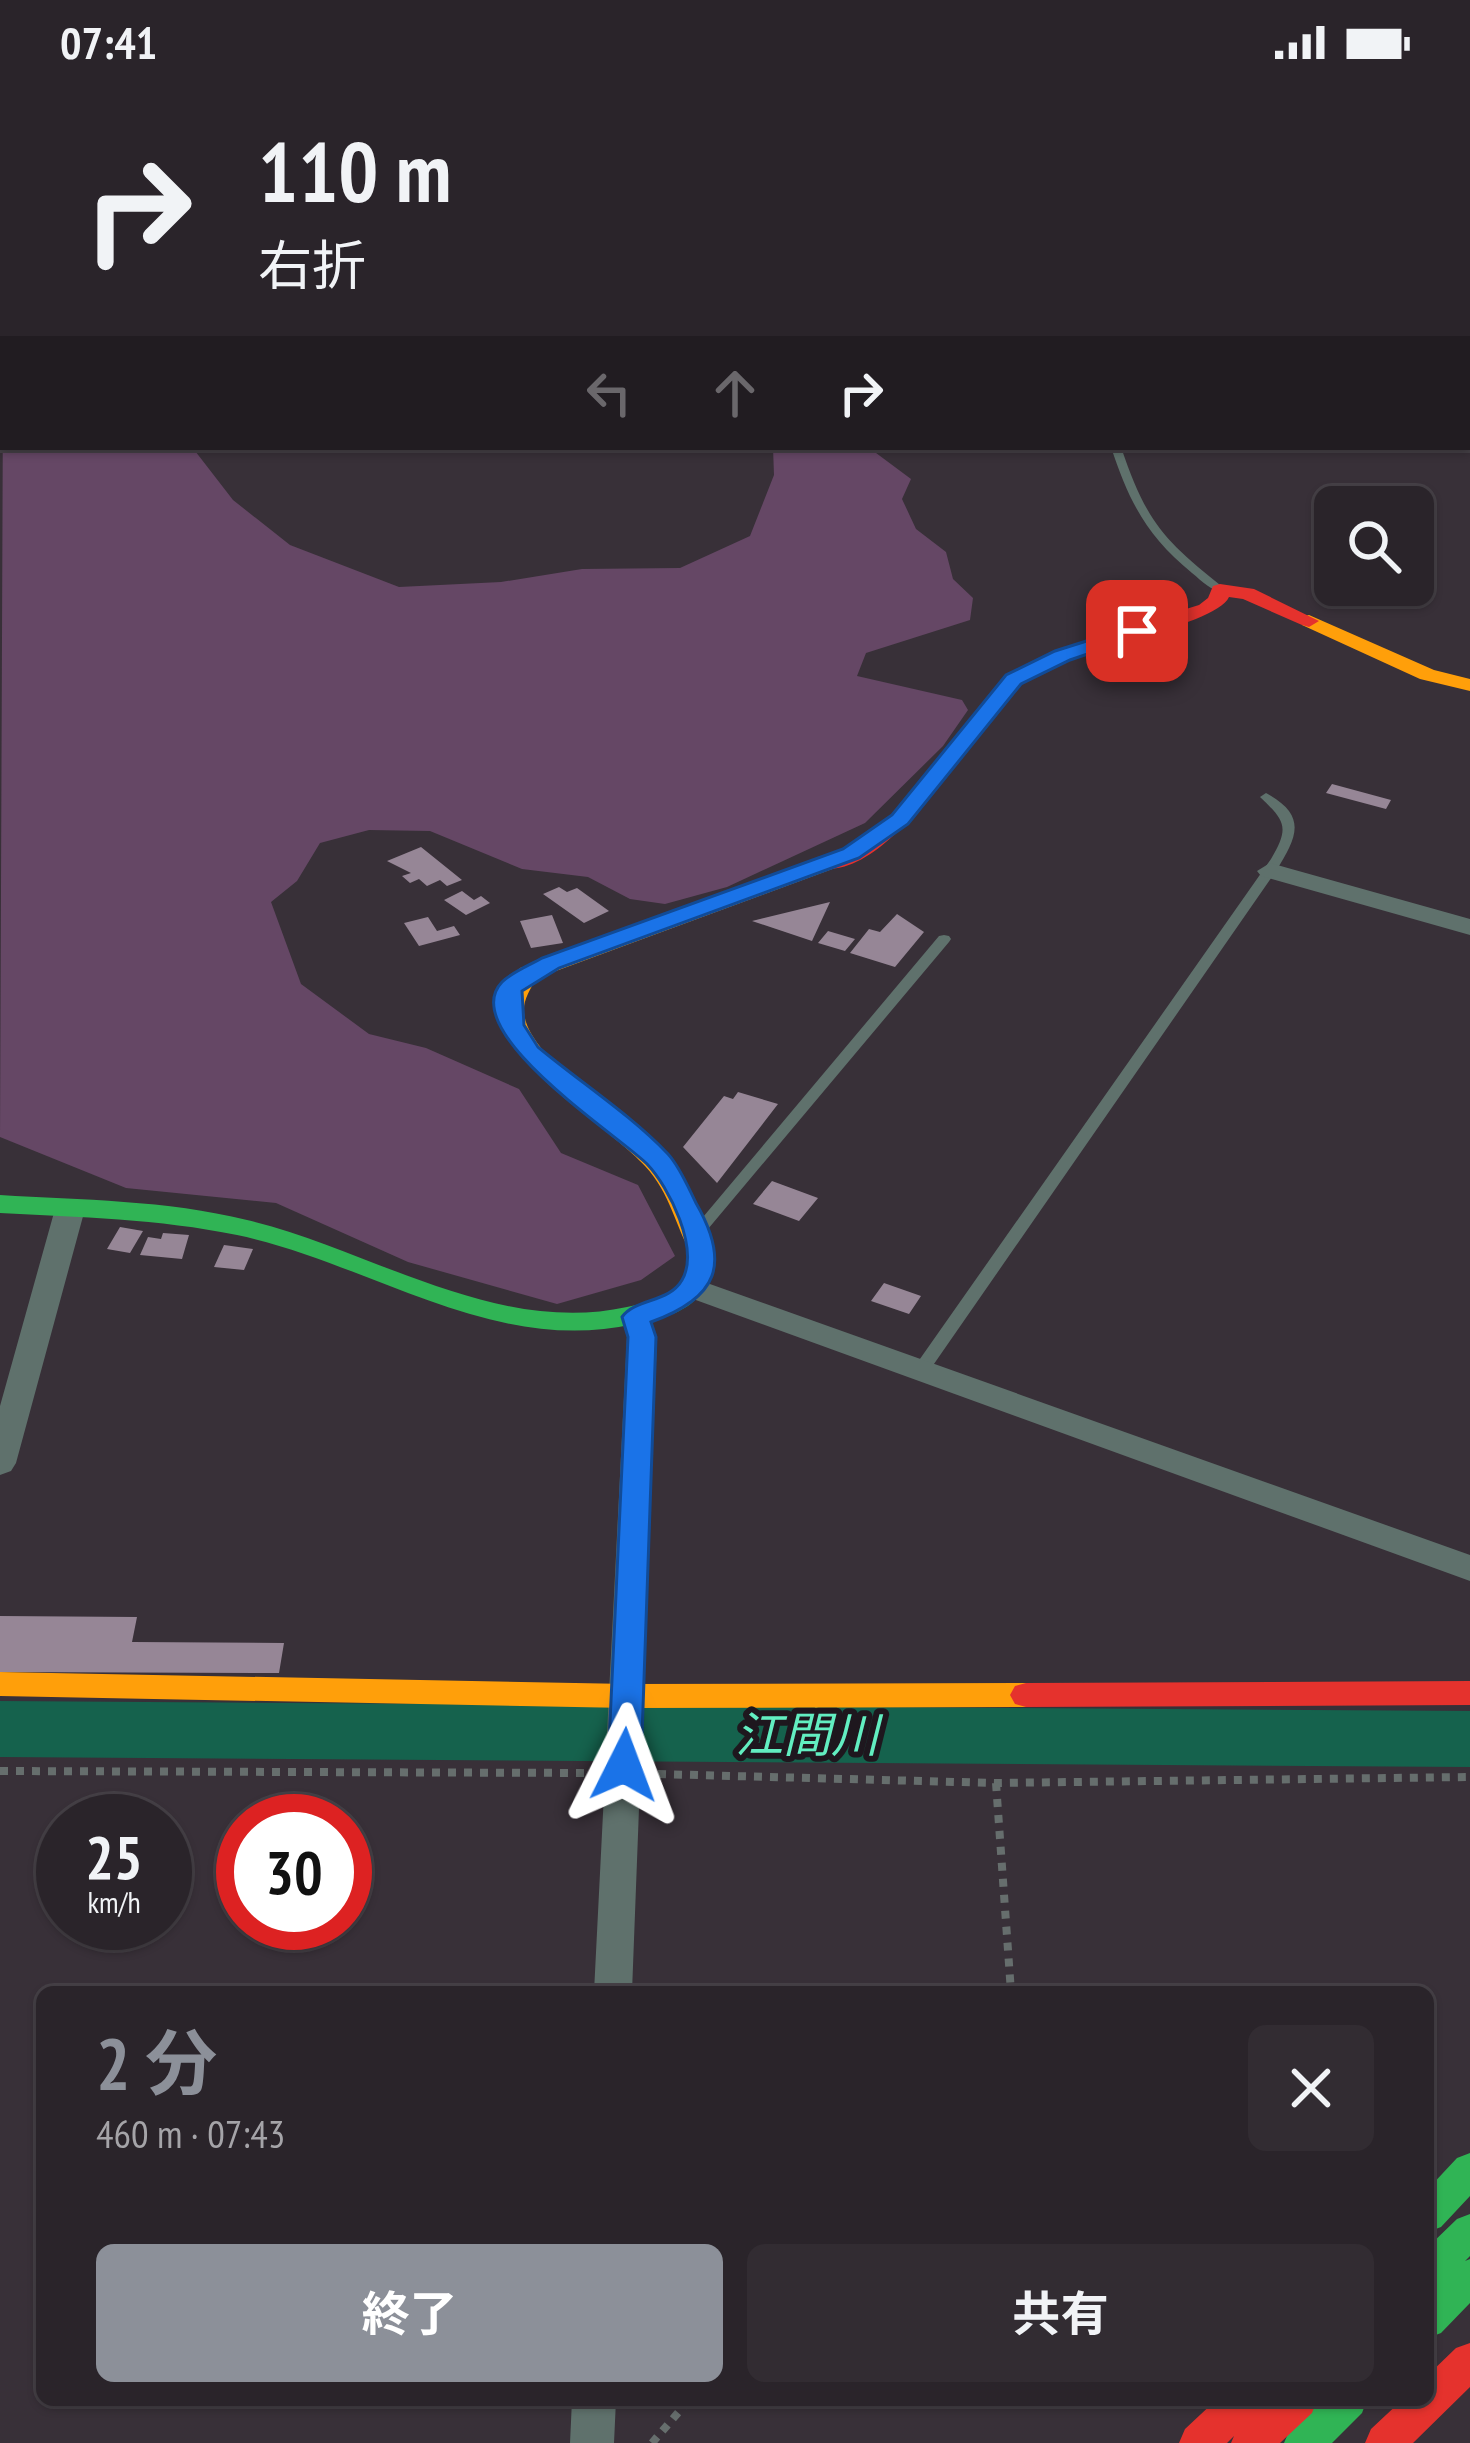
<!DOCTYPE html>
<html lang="ja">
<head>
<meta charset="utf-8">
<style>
	:root { --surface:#2a242a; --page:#322c32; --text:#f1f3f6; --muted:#a5a4a8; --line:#464147; --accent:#8c9099 }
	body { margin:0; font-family:"PT Sans Narrow","Noto Sans JP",sans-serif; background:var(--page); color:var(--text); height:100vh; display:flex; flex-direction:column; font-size:45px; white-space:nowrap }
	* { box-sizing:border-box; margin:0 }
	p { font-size:39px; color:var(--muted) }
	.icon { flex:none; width:66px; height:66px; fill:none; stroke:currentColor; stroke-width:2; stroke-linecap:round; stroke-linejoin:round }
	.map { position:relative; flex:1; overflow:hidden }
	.details { position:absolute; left:36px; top:1902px; width:1398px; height:420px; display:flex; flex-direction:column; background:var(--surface); border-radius:18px; box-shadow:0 3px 9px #0004,0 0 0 3px var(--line) }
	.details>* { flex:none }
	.hud { position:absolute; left:0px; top:0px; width:1470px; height:366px; box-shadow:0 3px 9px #0004,0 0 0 3px var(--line); background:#2a242a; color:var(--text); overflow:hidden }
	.controls { position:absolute; left:1314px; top:402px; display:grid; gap:24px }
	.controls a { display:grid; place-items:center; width:120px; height:120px; border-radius:18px; background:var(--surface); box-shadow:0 3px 9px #0004,0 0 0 3px var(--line); font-size:60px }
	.speed { position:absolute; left:36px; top:1710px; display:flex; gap:24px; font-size:60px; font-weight:700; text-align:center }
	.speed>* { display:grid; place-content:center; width:156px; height:156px; border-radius:50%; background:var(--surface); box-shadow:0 3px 9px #0004,0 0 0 3px var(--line); line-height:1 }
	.speed small { font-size:30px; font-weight:400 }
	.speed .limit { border:18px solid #d22; background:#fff; color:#111 }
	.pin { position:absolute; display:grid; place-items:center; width:102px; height:102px; color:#fff; margin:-51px; border-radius:24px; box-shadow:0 6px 18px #0006 }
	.me { position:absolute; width:132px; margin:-66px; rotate:3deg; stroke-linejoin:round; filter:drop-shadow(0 0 9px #0008) }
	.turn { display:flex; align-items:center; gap:42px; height:252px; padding:0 60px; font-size:54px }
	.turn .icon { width:156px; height:156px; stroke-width:2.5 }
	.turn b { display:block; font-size:84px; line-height:102px }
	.lanes { display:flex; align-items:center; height:114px; padding:0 60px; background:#0003; justify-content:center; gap:60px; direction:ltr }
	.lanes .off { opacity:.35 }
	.round { display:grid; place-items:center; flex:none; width:126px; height:126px; border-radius:18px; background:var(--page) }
	.head { display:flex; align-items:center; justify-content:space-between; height:204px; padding:0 60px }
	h1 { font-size:72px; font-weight:700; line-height:90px; color:var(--accent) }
	.action { display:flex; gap:24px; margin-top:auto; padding:24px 60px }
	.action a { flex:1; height:138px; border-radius:18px; background:var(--accent); color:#fff; font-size:48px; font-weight:700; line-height:138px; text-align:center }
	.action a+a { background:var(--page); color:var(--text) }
	.status { display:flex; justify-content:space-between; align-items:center; height:84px; padding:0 60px; background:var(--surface); direction:ltr }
	.status svg { height:33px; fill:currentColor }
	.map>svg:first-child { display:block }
	.green { fill:#654765 }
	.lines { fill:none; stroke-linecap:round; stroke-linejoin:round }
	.river { fill:#15624d; fill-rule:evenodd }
	.building { fill:#968696 }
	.path { stroke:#666e6d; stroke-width:8; stroke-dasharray:8 8; stroke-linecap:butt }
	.lane { fill:#5f716c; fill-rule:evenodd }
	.street { fill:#5f716c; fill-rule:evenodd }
	.fast { fill:#30b455; fill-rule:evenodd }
	.slow { fill:#ff9f0a; fill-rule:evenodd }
	.jam { fill:#e5322d; fill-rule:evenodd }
	.route { fill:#1a73e8; stroke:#114b97; stroke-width:3 }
	.labels { text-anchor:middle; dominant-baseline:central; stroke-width:12; stroke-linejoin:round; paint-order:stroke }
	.water-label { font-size:48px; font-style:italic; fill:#62eec1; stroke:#1e171e }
</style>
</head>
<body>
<div class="status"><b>07:41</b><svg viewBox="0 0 49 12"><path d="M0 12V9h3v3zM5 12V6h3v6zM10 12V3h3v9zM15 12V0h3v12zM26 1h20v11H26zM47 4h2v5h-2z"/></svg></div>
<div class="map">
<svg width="1470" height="2359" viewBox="0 0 1470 2359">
	<rect width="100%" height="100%" fill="#383038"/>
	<path class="green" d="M1001 0H1470V96L1467 3Z
		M3 304V363H192L233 416 290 461 399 503 501 498 582 485 680 484 750 452 774 391 773 363H868L911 395 902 415 916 445 946 468 953 495 973 514 970 536 866 569 857 592 962 616 968 626 943 662 865 739 727 803 665 820 630 815 588 793 522 785 430 747 369 746 320 759 297 797 271 818 301 900 369 950 426 964 519 1005 561 1069 638 1101 675 1172 641 1196 557 1220 408 1178 276 1119 126 1104 0 1053Z"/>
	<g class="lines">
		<path class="river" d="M0 1617 1470 1627V1683L0 1673Z"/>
	</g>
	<path class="building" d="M1138 560 1149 566 1138 571 1157 582 1140 590 1114 575Z
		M1332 700 1391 716 1386 725 1326 709Z
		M421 763 462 796 447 802 440 796 427 802 419 795 410 799 402 792 411 789 387 777Z
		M559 803 567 808 577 804 609 827 584 839 543 810Z
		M462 807 474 816 481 812 490 819 466 831 444 816Z
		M830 818 812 857 752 837Z
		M897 830 924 848 895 883 850 869 869 845 880 848Z
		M552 831 563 859 531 864 520 837Z
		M428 833 437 847 454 842 460 851 419 862 404 839Z
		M828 847 855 855 845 867 818 859Z
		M738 1008 778 1020 717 1099 683 1063 724 1012 733 1015Z
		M772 1097 818 1114 799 1137 753 1120Z
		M120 1143 143 1147 130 1169 107 1165Z
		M163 1149 189 1151 182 1175 140 1171 148 1153 161 1155Z
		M224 1161 253 1165 244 1186 214 1183Z
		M884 1199 921 1212 909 1230 871 1217Z
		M0 1532 137 1533 132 1558 284 1559 279 1589 0 1588Z"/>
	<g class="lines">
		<path class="path" d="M0 1687 590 1689
			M658 1690 996 1699 1470 1693
			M996 1699 1011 1908
			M652 2359 689 2316"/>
		<path class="lane" d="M357 0H367L364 3H354Z
			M967 0H976L978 3H969Z
			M1111 363H1121C1146 437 1163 456 1224 504V508C1211 507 1203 498 1192 489 1147 452 1129 418 1111 363Z
			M1266 709C1308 732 1297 753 1276 787L927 1290H915L913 1286 915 1282 1271 775C1290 743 1285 737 1260 713Z
			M944 851 949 852 951 855 949 858 708 1145H698L696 1142 698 1139 939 852Z"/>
		<path class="street" d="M0 35 3 36V46L0 45Z
			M0 152H3V165H0Z
			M3 190V202L0 203V191Z
			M1270 779 1470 835V851L1261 792 1257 787Z
			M70 1115 85 1125 16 1379 11 1387 0 1391V1322L55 1125Z
			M693 1194 1470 1471V1497L682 1211 678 1204Z
			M636 1223 647 1226 657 1253 632 1908H594L627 1253 621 1233Z
			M572 2316H616L614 2359H570Z"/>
		<path class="fast" d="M0 1111C82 1116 166 1116 247 1136 370 1165 496 1252 627 1223 645 1219 663 1216 677 1202 689 1190 686 1175 693 1161H711C721 1180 709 1204 694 1217 677 1232 655 1236 634 1240 493 1272 371 1179 237 1151 159 1135 79 1133 0 1129Z
			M1470 2069V2112L1441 2143 1428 2148V2105L1457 2074Z
			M1470 2130V2172L1465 2177 1470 2175V2219L1441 2249 1428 2254V2210L1433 2205 1428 2207V2163L1457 2135Z
			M1320 2316H1367L1362 2329 1332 2359H1284L1290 2345Z"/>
		<path class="slow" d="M1309 531 1434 586 1470 595V607L1420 595 1302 541V533Z
			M827 772 838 779 835 784 537 894C530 905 523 916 524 929 529 977 628 1033 662 1068 689 1097 704 1130 715 1167L702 1176 693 1173C675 1142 671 1110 645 1082 610 1043 500 980 500 926 500 910 511 896 520 884Z
			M0 1588 628 1600 1026 1599 1037 1602 1042 1611 1037 1620 1026 1623 628 1624 0 1612Z"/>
		<path class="jam" d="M1220 500 1254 505 1319 537 1309 543 1302 541 1243 515 1229 513C1215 544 1055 568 1018 602 973 644 891 798 819 784V774L843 765 892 730 1006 591 1089 555 1199 521 1208 514 1213 502Z
			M1470 1597V1621L1026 1623 1015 1620 1010 1611 1015 1602 1026 1599Z
			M1470 2259V2303L1413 2359H1365L1371 2345 1402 2316H1428V2291L1456 2264Z
			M1216 2316H1263L1260 2325 1270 2316H1317L1312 2329 1280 2359H1231L1234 2352 1227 2359H1179L1185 2345Z"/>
	</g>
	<path class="route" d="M1137 541 1147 547 1144 551 1070 576 1021 600 908 740 859 774 559 884 522 907 524 941 538 963C580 998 631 1031 668 1070 680 1083 688 1103 696 1119 731 1180 718 1214 651 1238L656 1253 641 1681 636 1690 624 1694 613 1690 608 1681 628 1253 622 1233C636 1214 669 1219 682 1196 700 1165 669 1103 647 1080 618 1051 455 947 502 898 512 888 530 881 542 874L843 765 892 731 1006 591 1055 567Z"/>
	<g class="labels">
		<g class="water-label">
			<text x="807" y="1650">江間川</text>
		</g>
	</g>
</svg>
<div class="controls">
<a><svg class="icon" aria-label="search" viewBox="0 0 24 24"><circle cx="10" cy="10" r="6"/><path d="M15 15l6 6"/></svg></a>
</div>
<div class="speed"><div>25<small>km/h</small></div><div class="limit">30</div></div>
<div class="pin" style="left:1137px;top:547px;background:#d93025"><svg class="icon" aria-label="arrive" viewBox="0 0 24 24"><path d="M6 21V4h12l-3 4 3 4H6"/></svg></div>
<svg class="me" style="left:624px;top:1681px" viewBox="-20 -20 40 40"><path d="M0-17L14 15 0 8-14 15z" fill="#1a73e8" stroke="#fff" stroke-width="4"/></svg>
<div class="hud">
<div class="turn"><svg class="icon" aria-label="right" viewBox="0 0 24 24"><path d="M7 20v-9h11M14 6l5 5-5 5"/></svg><div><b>110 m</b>右折</div></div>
<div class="lanes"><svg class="icon off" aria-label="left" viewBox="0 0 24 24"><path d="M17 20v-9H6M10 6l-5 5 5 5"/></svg><svg class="icon off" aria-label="ahead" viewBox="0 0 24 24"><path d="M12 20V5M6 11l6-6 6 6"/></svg><svg class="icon" aria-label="right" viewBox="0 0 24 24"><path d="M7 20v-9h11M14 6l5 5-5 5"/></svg></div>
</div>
<section class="details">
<div class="head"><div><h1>2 分</h1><p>460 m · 07:43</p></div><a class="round"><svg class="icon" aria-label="close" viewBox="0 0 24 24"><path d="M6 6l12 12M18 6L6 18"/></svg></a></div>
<div class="action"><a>終了</a><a>共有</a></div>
</section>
</div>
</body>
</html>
